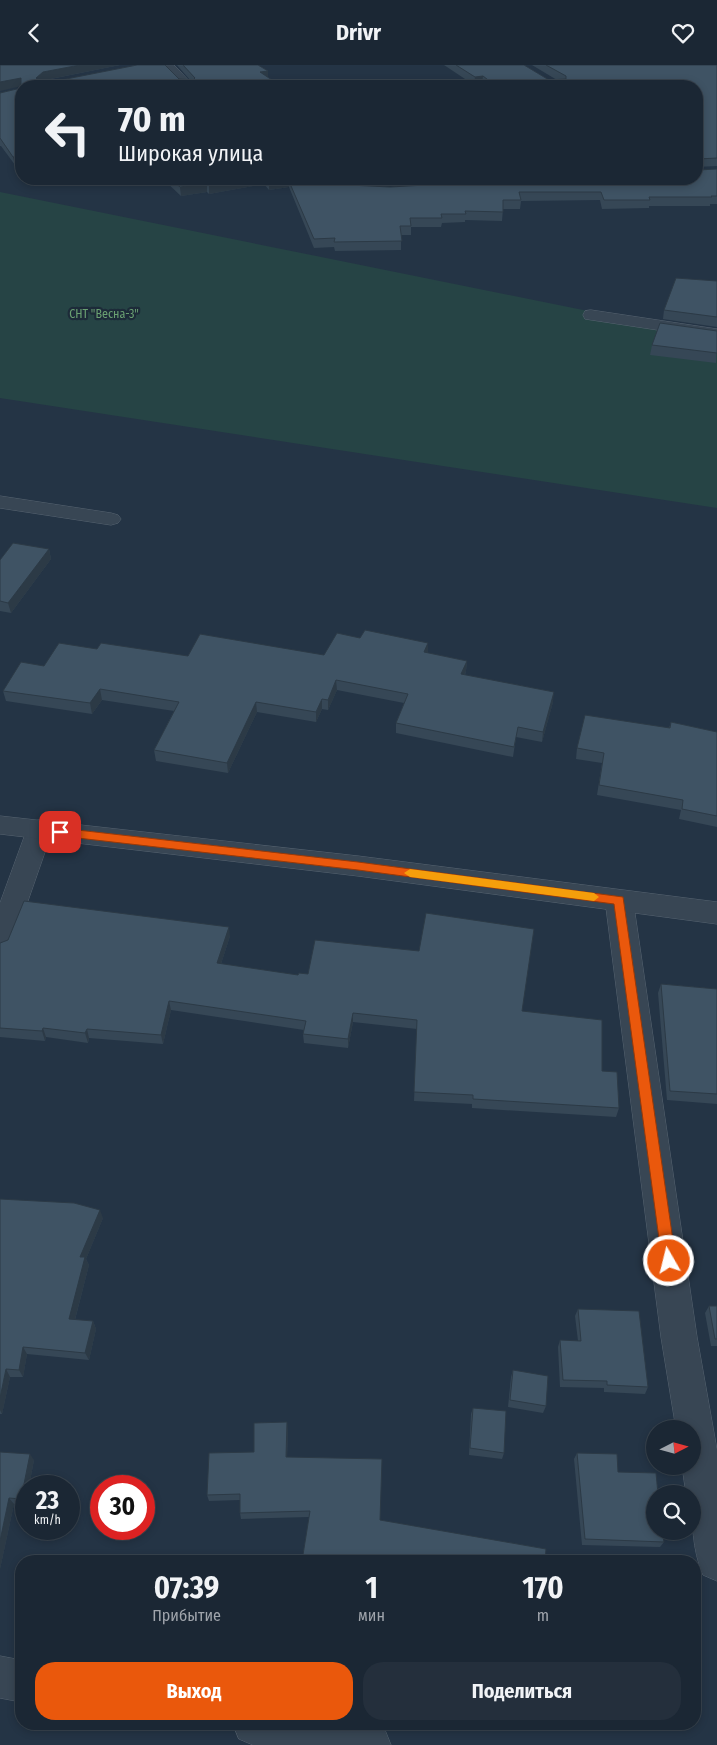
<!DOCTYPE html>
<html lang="ru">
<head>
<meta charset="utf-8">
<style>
	:root { --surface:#1b2734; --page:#242f3c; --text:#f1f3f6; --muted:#a0a5ac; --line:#39444f; --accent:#ea580c }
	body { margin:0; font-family:"Fira Sans Condensed",sans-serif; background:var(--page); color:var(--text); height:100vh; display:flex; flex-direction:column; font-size:19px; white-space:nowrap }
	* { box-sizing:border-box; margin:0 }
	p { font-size:16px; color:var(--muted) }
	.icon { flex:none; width:28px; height:28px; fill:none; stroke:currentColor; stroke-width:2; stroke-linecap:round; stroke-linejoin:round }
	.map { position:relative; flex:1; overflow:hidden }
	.panel { position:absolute; left:15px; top:1490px; width:686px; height:175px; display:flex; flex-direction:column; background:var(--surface); border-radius:20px; box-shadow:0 2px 8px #0003,0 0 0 1px var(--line) }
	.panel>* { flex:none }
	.top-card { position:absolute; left:15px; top:15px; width:688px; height:105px; border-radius:20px; box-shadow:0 2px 8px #0003,0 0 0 1px var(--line); background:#1b2734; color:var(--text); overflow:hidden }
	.needle { width:32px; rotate:84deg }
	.buttons { position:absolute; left:646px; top:1355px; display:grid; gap:10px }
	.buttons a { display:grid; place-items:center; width:55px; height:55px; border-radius:50%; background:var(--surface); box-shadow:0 2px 8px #0003,0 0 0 1px var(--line); font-size:25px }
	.speed { position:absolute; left:15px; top:1410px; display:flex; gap:10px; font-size:25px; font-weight:700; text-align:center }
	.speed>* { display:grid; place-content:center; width:65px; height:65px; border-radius:50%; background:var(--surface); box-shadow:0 2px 8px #0003,0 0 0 1px var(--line); line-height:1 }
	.speed small { font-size:12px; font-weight:400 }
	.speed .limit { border:8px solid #d22; background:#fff; color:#111 }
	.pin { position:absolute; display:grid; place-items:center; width:42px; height:42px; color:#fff; margin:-21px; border-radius:10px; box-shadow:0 2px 8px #0006 }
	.me { position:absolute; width:55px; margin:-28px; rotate:352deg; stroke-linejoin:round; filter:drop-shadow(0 0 4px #0008) }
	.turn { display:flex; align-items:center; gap:18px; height:105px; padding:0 20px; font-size:22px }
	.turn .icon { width:65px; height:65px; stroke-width:2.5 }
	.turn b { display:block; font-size:35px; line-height:42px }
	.eta { display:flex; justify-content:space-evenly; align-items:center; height:85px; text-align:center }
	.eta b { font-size:30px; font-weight:700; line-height:35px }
	.button { display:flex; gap:10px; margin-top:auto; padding:10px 20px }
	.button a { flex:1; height:58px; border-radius:20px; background:var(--accent); color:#fff; font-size:20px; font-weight:700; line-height:58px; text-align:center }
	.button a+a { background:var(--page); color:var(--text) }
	header { display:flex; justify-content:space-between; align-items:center; height:65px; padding:0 20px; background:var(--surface); font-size:22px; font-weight:700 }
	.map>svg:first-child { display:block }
	.green { fill:#264445 }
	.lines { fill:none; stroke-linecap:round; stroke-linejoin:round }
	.minor-casing { stroke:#576471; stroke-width:1 }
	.tertiary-casing { stroke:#576471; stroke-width:1 }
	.minor { fill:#384654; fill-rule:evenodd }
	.tertiary { fill:#384654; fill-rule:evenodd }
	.wall { fill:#364756 }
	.shaded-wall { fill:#2c3a46 }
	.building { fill:#3f5364; stroke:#2c3a46 }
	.route { fill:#ea580c; stroke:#983908 }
	.slow { fill:#f59e0b }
	.labels { text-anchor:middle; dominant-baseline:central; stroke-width:4.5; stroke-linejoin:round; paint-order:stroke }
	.far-park-label { font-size:12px; fill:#6aa172; stroke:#1d2b39 }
</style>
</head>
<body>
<header><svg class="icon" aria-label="back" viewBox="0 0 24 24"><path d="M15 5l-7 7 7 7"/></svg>Drivr<svg class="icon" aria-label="heart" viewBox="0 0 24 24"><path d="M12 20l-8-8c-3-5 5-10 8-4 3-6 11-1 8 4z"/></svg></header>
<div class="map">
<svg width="717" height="1680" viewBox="0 0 717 1680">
	<rect width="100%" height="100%" fill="#243445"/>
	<path class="green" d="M0 127 593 247 717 269V443L0 333Z"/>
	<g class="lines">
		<defs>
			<path id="minor" d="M161 0H174L194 21H181Z
				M591 245 717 264V274L585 254 583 250 585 246Z
				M0 431 111 448 118 450 121 454 118 458 111 460 0 443Z
				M40 755 49 757 53 764 14 876 10 884 0 887V838L27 764 31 757Z
				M619 825 629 828 633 835 697 1272 717 1385V1516L703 1510C692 1484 692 1457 692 1429H686L682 1401H692V1364H676L661 1272 605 835 609 828Z
				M0 1591 21 1595V1637L0 1633Z
				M233 1659H371L385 1665 391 1680H253L239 1674Z"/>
			<path id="tertiary" d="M0 751 358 791 717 837V859L358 811 0 769Z"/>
		</defs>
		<use href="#minor" class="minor-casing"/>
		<use href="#tertiary" class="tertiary-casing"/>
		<use href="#minor" class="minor"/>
		<use href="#tertiary" class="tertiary"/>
	</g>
	<path class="wall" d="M0 0H120L46 15H190L177 0H258L268 6V13L21 21 15 100 1 81H0V28L21 23V21Z
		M444 0H524L549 15H557L532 0H717V101L696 102V21H485L482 19 474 20Z
		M717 104V139H710V141H649V143L602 144 600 135 521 136 520 144H503L502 156 465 155V157L442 158 441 162H411V170H401V185L335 186 334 182 314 183 289 122 269 125 264 119 209 129 207 127 181 131 165 116 131 121 125 114H304L329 119 390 122Z
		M316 114H472L371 119 331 117Z
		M717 216V262L663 254 664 245Z
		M717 266 716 298 650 290 652 280Z
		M49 484 51 494 11 548 0 546V495Z
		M97 584 188 591 324 590 428 588 467 596 466 606 465 610 553 637 542 677 516 672 513 692 396 668V658L404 638 337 625 328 645 322 644 316 657 257 647 228 708 156 696 154 685 174 646 102 635 92 649 6 636 3 626 44 601Z
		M671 657 717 667V762L679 754 681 745 597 730 602 698 576 694 577 683 669 663Z
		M230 871 221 899 522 946 602 1006 619 1043 616 1052 472 1043V1039L414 1036 417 964 353 957 348 983 304 978 303 969 304 965 171 945 163 979 89 973 88 978 46 972 45 976 0 972V878Z
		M661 919 717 924V1039L667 1035 658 928Z
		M0 1134 103 1153 86 1194 89 1200 75 1255 93 1256 96 1264 89 1295 27 1289 23 1312H10L2 1349H0Z
		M709 1241H717V1281H711L705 1248Z
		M578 1244 648 1322 645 1329 604 1327V1323L560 1322 558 1282 560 1275 578 1276 575 1251Z
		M513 1305 546 1341 543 1348 508 1342 511 1312Z
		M473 1343 504 1388 502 1394 469 1390 471 1349Z
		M288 1364 287 1392 382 1394 309 1452 241 1454 240 1448V1435L209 1436 207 1430 254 1387Z
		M0 1387 34 1395 29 1421H26L25 1440 14 1439 0 1504Z
		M577 1388 618 1407 664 1477 660 1482 582 1480 574 1394Z
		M627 1659H672V1661L668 1664Z"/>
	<path class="shaded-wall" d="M80 0H120L45 15 37 21 36 13 43 7Z
		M268 6V13L260 7Z
		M483 11 482 19 474 20 475 12Z
		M21 13 22 21 0 26V17Z
		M21 91V100H15L13 92Z
		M130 114H164L165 116 131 121Z
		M247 114H264V119L209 129V120Z
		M284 114H288L289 122 269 125V116Z
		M207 118V127L181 131 180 122Z
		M49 484 51 494 11 548 8 538Z
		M428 578V588L424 587Z
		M467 596 466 606 460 619 461 609Z
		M336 615 337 625 328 645V635Z
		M100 624 102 635 92 649 90 638Z
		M554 627 553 637 542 677 543 667Z
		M322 634V644L316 657V647Z
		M256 637 257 647 228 708 227 698Z
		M229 862 230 871 218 908 217 898Z
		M169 936 171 945 163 979 161 970Z
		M353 948V957L348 983V974Z
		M43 963 46 972 45 976 42 966Z
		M87 964 89 973 88 978 85 968Z
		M100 1145 103 1153 86 1194 89 1200 73 1262 69 1254 80 1192Z
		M93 1256 96 1264 89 1295 85 1288Z
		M23 1282 27 1289 23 1312 19 1305Z
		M6 1304 10 1312 2 1349 0 1345V1333Z
		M287 1357 288 1364 287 1399 286 1392Z
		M30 1389 34 1395 29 1421H26V1435L25 1440 21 1434Z
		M9 1433 14 1439 0 1504V1476Z"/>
	<path class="building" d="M0 0H80L43 7 36 13 38 15H61L137 0H165L179 14 193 15 195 13 183 0H258L268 6 260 7 281 21H21V91L13 92 0 73V28L21 23V13L0 17Z
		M456 0H524L549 15 566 14V11L546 0H717V93L698 94 696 95V21H496L483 11 475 12Z
		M696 104 698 105 717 104V131H711L712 132H649L650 135H604L601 127H519L521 135H503V147L465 146 466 149H441L442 153H410L411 161H400L402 176 334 177 335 173 314 174 288 114H304L329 119 390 122 532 114H696Z
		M171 114H247L209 120 207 118 180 122Z
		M267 114H284L269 116Z
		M676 213 717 216V252L664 245Z
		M660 258 717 266V288L652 280Z
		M13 478 49 484 8 538 0 536V495Z
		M365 565 428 578 424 587 467 596 461 609 554 627 543 667 518 662 514 682 396 658 408 629 336 615 328 635 322 634 316 647 256 637 227 698 154 685 179 637 100 624 90 638 3 626 21 597 44 601 59 578 97 584 101 578 188 591 200 569 324 590 337 568 360 573Z
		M585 650 670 663 671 657 717 667V751L682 744 683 735 599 720 604 688 577 683Z
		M24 836 229 862 217 898 298 910 299 908 308 909 315 875 419 886 426 848 534 864 522 946 602 955V1006L617 1007 619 1043 473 1034V1030L414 1027 417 955 353 948 348 974 303 969 306 956 169 936 161 970 87 964 85 968 43 963 42 966 0 963V878L8 875Z
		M661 919 717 924V1029L670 1026Z
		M0 1134 74 1138 100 1145 80 1192H85L69 1254 93 1256 85 1288 23 1282 19 1305 6 1304 0 1333Z
		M709 1241H717V1274H715Z
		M578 1244 639 1246 648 1322 607 1320V1316L563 1315 560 1275 581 1276Z
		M513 1305 548 1311 546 1341 510 1335Z
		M473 1343 506 1346 504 1388 470 1383Z
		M287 1357 286 1392 382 1394 380 1455 546 1484 545 1496H302L310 1446 240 1448V1429L207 1430 209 1388 254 1387V1358Z
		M0 1387 30 1389 21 1434 9 1433 0 1476Z
		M577 1388 617 1389 618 1407 656 1408 658 1429H655V1466H662L664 1477 585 1474Z
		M657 1659H672V1661Z"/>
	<path class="route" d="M60 763 358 797 623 832 676 1196 674 1200 669 1202 664 1200 662 1196 614 839 358 805 60 771 55 767Z"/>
	<path class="slow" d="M410 804 594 828 599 832 594 836 410 812 404 808Z"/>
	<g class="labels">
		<g class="far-park-label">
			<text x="104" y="249">СНТ "Весна-3"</text>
		</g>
	</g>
</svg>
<div class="buttons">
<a><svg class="needle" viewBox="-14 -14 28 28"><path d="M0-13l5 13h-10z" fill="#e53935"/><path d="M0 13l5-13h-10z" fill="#a0a5ac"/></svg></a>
<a><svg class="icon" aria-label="search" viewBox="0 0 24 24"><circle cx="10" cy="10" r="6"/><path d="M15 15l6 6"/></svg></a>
</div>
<div class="speed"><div>23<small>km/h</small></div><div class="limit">30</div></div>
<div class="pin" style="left:60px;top:767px;background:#d93025"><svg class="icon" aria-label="arrive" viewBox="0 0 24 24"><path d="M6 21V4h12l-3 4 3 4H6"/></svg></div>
<svg class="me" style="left:669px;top:1196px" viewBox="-20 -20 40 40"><circle r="17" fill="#ea580c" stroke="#fff" stroke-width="3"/><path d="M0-11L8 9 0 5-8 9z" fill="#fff"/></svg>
<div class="top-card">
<div class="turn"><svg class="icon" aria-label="left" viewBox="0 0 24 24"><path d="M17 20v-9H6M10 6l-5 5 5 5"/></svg><div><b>70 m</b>Широкая улица</div></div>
</div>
<section class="panel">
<div class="eta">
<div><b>07:39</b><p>Прибытие</p></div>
<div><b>1</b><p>мин</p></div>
<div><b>170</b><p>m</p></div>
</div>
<div class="button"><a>Выход</a><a>Поделиться</a></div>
</section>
</div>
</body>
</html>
